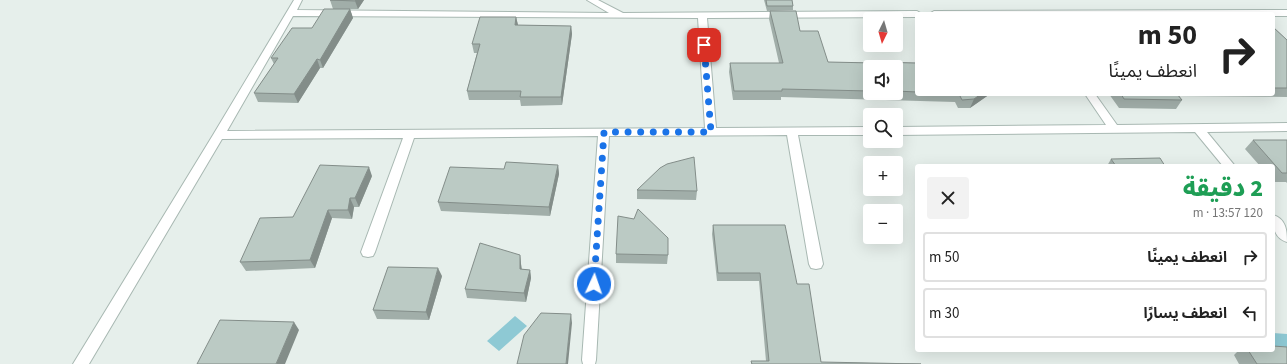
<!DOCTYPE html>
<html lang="ar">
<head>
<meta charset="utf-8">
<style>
	:root { --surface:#fff; --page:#f2f2f2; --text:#222; --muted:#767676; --line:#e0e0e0 }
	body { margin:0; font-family:"Source Sans 3","Noto Sans Arabic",sans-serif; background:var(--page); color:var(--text); direction:rtl; height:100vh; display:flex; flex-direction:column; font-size:15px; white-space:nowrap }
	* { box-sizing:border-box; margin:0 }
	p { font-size:13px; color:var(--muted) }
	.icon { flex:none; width:22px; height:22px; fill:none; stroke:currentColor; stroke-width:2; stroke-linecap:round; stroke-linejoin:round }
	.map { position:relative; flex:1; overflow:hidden; direction:ltr }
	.panel { position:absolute; left:915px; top:164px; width:360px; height:188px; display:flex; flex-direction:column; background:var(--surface); border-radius:4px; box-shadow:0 4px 16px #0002; direction:rtl }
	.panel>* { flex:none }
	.hud { position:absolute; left:915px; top:12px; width:360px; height:84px; border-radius:4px; box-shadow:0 4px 16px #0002; direction:rtl; background:#fff; color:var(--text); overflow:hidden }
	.needle { width:26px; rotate:185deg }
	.controls { position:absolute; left:863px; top:12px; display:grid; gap:8px }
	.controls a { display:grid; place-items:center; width:40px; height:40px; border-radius:4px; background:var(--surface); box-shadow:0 4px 16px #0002; font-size:20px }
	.pin { position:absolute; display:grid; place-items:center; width:34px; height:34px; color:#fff; margin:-17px; border-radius:8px; box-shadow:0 2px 6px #0006 }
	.me { position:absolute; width:44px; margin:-22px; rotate:3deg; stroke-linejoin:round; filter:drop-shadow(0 0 3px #0008) }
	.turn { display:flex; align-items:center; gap:14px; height:84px; padding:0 12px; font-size:18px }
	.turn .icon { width:52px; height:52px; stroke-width:2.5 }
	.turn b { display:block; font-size:28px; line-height:34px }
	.round { display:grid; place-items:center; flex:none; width:42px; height:42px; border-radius:4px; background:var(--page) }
	.head { display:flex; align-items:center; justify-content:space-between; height:68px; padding:0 12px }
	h1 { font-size:24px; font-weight:800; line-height:30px; color:#1e9e55 }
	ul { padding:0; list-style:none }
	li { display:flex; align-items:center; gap:12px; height:50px; margin:0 8px 6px; padding:0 4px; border:2px solid var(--line); border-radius:4px }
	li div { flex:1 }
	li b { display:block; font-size:15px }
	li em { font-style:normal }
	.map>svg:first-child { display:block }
	.water { fill:#8ec9d4 }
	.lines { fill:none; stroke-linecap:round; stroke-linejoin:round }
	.minor-casing { stroke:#a8b8b2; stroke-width:2 }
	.minor { fill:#fff; fill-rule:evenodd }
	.wall { fill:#a1aea9; fill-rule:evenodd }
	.shaded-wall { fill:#838d89 }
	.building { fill:#bbcac4; stroke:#838d89 }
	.route { stroke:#1a73e8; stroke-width:7; stroke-dasharray:0 12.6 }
</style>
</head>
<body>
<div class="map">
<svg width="1287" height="364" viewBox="0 0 1287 364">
	<rect width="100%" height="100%" fill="#e6efeb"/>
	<path class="water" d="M515 316 527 326 499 351 487 341Z
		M1273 333 1287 334V355L1273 350Z"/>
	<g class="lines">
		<defs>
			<path id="minor" d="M294 0H302L297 10 609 13 587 0H598L623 13 917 11 922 14H917V17L707 18 716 128 870 127V135H798L823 264 821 268 816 269 811 268 809 264 787 135 609 136 596 360 595 364H583L582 360 598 136 414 138 375 252 373 256 368 257 363 256 361 252 403 138 222 139 89 364H73L213 135ZM293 16 698 18 705 128 227 131Z
				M1287 10V16H1273V14H929L934 11Z
				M1085 94H1095L1117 125 1287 123V131L1207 132 1235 166H1223L1195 132 896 135V127L1106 125Z
				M1273 215C1286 219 1287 230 1287 242 1274 238 1273 227 1273 215Z"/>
		</defs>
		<use href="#minor" class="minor-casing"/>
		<use href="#minor" class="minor"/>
	</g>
	<path class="wall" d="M330 0H364L358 9H333Z
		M764 0H792L793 6V10L767 11Z
		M350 9 353 18 323 68H320L298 103 258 102 254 93 274 64 271 58 312 28Z
		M770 11 800 31 828 62 873 63V62L917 63V94H990L970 108H958L955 102 781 97V100H733L729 72 730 63H779L769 19ZM870 67H896V93H870Z
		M516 17 518 25 571 26 572 34 562 105 521 106 520 100H469L467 91 477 53H474L472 44Z
		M1273 27 1287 40V97L1179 96 1182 100 1176 109 1119 108 1109 94H1273Z
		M1253 140H1287V183L1286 182H1274L1273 166H1260L1245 149Z
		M1111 159 1165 166H1107Z
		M558 165 559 174 550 216 441 211 438 202 504 169Z
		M372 176 359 207H354L352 219 332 218 315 268 246 271 240 262 293 217Z
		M637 190 697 191 696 200 637 199Z
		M713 225 797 284 821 362 921 364H751V361H766L759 281H717L712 234Z
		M616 254 668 255 667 264 616 263Z
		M520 255 521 264 522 269 530 270 531 278 526 302 467 298 465 289Z
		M442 276 429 320 377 319 373 310Z
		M1239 350H1273L1287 364H1239L1234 355Z"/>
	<path class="shaded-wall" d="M356 0H364L358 9 355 1Z
		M350 9 353 18 323 68 320 60Z
		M516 17 518 25H515Z
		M571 26 572 34 562 105 561 97Z
		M317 59 320 68 298 103 294 94Z
		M981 94H990L970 108 974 99Z
		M558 165 559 174 550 216 549 207Z
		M369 167 372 176 359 207 355 198Z
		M350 198 354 207 352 219 348 210Z
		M328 210 332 218 315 268 310 260Z
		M520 255 521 264 522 278 520 269Z
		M438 268 442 276 429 320 426 312Z
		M530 270 531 278 526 302 524 293Z
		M571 314 572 323 568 364H566Z
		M294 322 299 330 285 364H276Z"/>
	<path class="building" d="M330 0H356L355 1Z
		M766 0H792L793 6H767Z
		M324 9H350L320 60 317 59 294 94 254 93 278 58H271L292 28H312Z
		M770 11H796L800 31H818L828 62 874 63 873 62 917 63V92L896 91V67H870V91L782 89V91H734L730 63H783Z
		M480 17H516L515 25 571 26 561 97H520L521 91H467L480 44H472Z
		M1273 27 1287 40V88H1273Z
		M959 94H981L974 99 962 100Z
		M1121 94H1177L1182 100 1124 99Z
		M1253 140H1287V173H1282Z
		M694 157 697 191 637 190 660 168 667 164Z
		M1160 158 1165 166H1116L1111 159Z
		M506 162 558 165 549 207 438 202 450 167 504 169Z
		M320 165 369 167 355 198H350L348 210H328L310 260 240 262 260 218 293 217Z
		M638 209 668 238V255L616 254 618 216 634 219Z
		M713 225H785L797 284H809L821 362 921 364H752L751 361H769L760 273H718Z
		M480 243 520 255V269L530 270 524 293 465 289Z
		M388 267 438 268 426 312 373 310Z
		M541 313 571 314 566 364H517L524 335Z
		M220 320 294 322 276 364H197Z
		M1273 346 1287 347V364H1257L1248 350H1273Z"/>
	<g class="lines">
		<path class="route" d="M594 284 604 132H711L704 45"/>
	</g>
</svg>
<div class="controls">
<a><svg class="needle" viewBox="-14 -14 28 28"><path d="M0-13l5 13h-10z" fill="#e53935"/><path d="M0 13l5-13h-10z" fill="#767676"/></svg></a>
<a><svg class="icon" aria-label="sound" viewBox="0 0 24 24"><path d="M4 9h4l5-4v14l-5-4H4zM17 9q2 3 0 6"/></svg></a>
<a><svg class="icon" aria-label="search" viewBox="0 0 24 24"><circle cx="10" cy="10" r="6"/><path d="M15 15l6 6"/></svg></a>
<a>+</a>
<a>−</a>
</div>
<div class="pin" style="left:704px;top:45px;background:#d93025"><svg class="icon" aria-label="arrive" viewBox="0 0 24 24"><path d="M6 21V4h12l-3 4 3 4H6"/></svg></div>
<svg class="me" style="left:594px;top:284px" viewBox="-20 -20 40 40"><circle r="17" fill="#1a73e8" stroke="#fff" stroke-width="3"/><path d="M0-11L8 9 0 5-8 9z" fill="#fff"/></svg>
<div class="hud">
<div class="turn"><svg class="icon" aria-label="right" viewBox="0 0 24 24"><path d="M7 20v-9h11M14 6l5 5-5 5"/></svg><div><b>50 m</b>انعطف يمينًا</div></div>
</div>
<section class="panel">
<div class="head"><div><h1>2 دقيقة</h1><p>120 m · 13:57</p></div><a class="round"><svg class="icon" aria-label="close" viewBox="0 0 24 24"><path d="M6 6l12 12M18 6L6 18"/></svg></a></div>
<ul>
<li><svg class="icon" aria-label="right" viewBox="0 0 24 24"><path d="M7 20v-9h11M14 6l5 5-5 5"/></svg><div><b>انعطف يمينًا</b></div><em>50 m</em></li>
<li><svg class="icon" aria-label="left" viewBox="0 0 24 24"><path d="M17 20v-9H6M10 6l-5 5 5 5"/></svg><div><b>انعطف يسارًا</b></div><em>30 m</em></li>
</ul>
</section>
</div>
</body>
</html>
